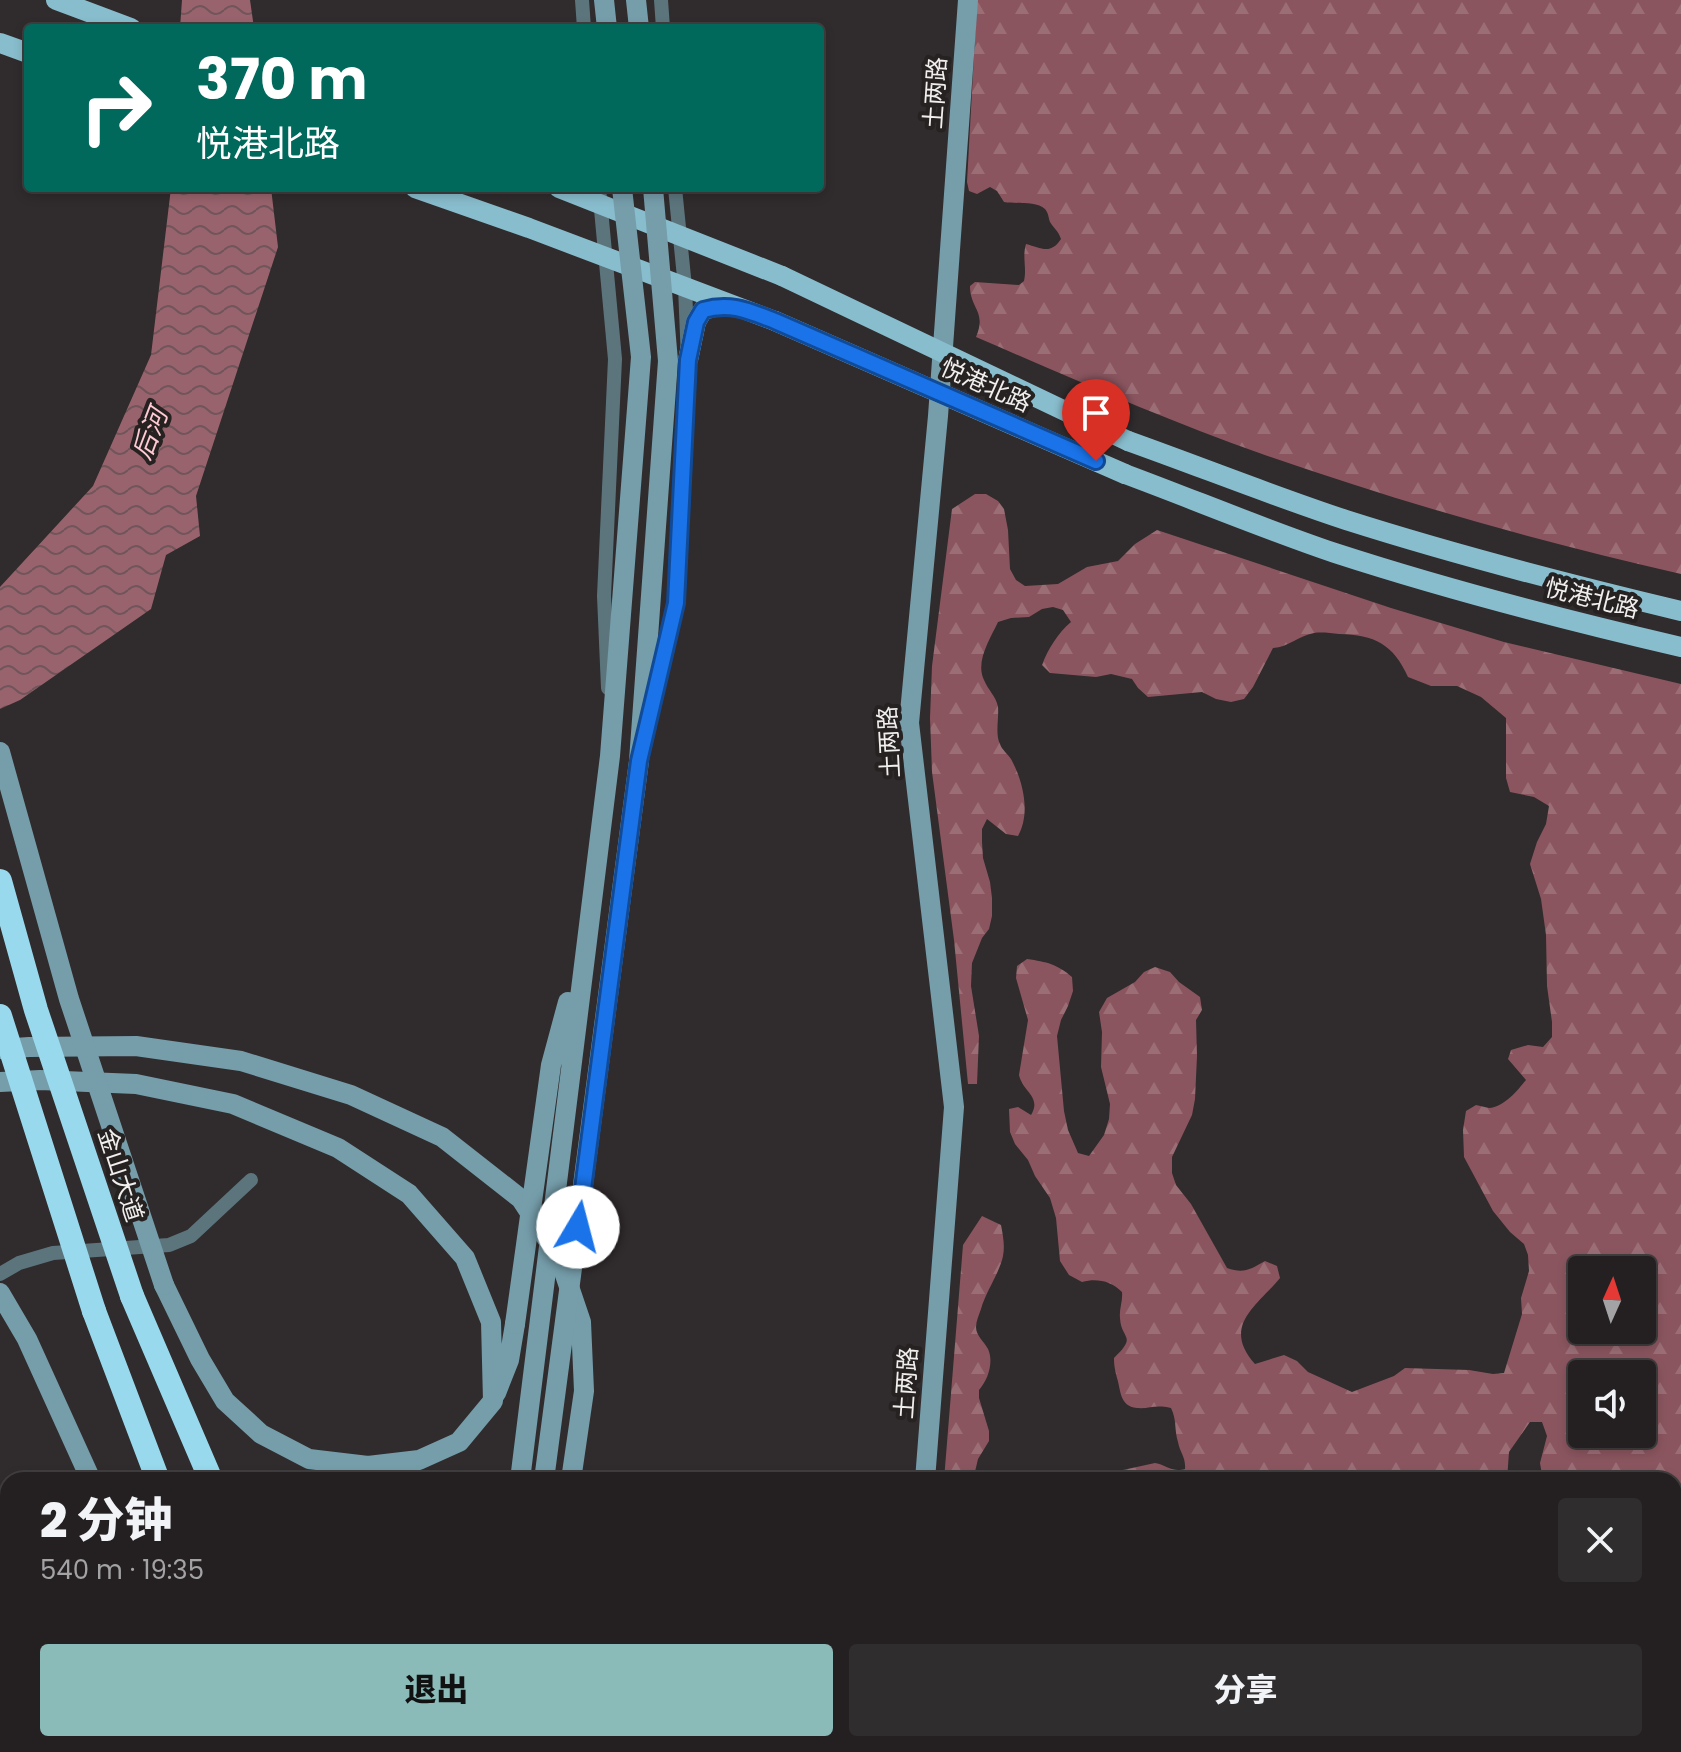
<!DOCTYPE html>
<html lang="zh">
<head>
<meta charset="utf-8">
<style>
	:root { --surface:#242021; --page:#302d2e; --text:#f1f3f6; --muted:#a3a3a5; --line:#413e3f; --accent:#8bbbb9 }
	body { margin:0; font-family:Poppins,"Noto Sans SC",sans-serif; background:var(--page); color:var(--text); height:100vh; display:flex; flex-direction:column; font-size:30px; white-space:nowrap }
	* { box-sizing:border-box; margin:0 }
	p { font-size:26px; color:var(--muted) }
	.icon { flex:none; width:44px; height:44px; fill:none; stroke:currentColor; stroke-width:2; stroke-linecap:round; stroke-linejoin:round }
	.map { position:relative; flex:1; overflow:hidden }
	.drawer { position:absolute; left:0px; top:1472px; width:1682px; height:280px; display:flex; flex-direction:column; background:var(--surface); border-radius:24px 24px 0 0; box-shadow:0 4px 12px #0003,0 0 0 2px var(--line) }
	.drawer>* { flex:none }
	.banner { position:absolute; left:24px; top:24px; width:800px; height:168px; border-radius:8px; box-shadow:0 4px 12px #0003,0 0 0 2px var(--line); background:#00695c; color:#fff; overflow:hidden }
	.needle { width:52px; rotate:3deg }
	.controls { position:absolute; left:1568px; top:1256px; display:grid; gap:16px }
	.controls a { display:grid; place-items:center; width:88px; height:88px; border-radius:8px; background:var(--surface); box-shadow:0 4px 12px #0003,0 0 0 2px var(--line); font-size:40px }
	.pin { position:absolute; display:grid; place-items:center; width:68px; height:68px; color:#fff; margin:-82px -34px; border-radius:50% 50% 50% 0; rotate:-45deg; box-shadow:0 0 8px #0007 }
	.pin .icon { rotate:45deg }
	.me { position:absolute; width:88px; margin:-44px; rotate:8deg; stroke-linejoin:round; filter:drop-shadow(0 0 6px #0008) }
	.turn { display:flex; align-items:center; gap:28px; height:168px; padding:0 40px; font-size:36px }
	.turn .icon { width:104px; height:104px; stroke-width:2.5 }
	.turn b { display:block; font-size:56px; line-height:68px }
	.round { display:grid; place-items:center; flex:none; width:84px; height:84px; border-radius:8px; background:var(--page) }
	.overview { display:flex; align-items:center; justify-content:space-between; height:136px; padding:0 40px }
	h1 { font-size:48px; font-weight:800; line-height:60px }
	.action { display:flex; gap:16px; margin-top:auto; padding:16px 40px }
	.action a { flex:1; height:92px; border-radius:8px; background:var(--accent); color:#111; font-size:32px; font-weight:800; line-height:92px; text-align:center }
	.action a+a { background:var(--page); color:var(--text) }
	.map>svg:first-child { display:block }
	.built { fill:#3e3334 }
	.forest { fill:url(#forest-firs); fill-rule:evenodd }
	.water { fill:url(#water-waves) }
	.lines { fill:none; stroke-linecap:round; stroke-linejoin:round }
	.street { stroke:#5c757d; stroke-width:14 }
	.secondary { stroke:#759daa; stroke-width:20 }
	.primary { stroke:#88bdcd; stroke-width:20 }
	.highway { stroke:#98d9ed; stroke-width:24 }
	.secondary-bridge { stroke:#759daa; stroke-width:20 }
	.primary-bridge { stroke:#88bdcd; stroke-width:20 }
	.highway-bridge { stroke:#98d9ed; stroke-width:24 }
	.route-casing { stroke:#114b97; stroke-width:20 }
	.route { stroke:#1a73e8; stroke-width:14 }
	.labels { text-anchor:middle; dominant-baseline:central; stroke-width:8; stroke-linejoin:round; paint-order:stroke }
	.street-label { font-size:24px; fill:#f1eeee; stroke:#262222 }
	.water-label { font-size:26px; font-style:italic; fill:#ffcad3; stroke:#262222 }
</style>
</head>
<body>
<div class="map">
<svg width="1681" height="1752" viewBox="0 0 1681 1752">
	<defs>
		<pattern id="forest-firs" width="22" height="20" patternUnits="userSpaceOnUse" patternTransform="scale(2)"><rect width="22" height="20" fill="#8a555f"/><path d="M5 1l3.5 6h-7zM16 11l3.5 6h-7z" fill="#9b6e76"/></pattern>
		<pattern id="water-waves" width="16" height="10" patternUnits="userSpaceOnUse" patternTransform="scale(2)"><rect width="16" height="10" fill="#99636d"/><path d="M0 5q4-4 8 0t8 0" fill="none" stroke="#70555a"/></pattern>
	</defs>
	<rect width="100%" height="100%" fill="#302b2c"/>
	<path class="built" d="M0 1618 8 1631V1744H64L68 1752H0Z"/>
	<path class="forest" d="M977 0H1681V574C1539 542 1400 502 1262 454 1165 420 1071 378 976 337 987 311 970 309 970 286L975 282 1019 285 1024 281C1027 268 1022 257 1026 244 1041 248 1051 255 1061 239 1058 230 1054 229 1050 222 1048 217 1049 214 1045 209 1036 201 1016 204 1004 202L997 191 990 187 977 194 969 191 967 182Z
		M975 494H986L998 501 1004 509 1008 530 1010 569 1016 580 1025 586 1058 584 1087 567 1118 561 1135 544 1157 530 1391 608 1504 642 1681 684V1752H1579L1581 1744H1674V1480H1548L1542 1475 1540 1463 1547 1436 1542 1422H1530L1509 1452 1507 1480H1077L1155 1463C1167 1465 1172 1473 1185 1469 1186 1457 1180 1453 1178 1442 1174 1430 1177 1420 1171 1408 1155 1404 1150 1409 1137 1408 1119 1406 1121 1390 1117 1378 1115 1370 1114 1366 1114 1358 1138 1335 1121 1340 1120 1318 1119 1309 1123 1301 1122 1292 1111 1281 1097 1278 1082 1282L1069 1275 1060 1261 1056 1218 1050 1198 1035 1176 1028 1160 1015 1144 1010 1132 1009 1109 1018 1107 1031 1115C1042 1097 1023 1092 1019 1075L1028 1020 1016 978 1017 966 1027 959C1047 962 1057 964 1072 977L1073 991 1068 1006 1061 1020 1057 1036 1064 1111 1068 1130 1078 1153 1089 1156 1104 1135 1109 1119 1110 1104 1101 1067 1102 1032 1099 1012 1107 998 1135 982 1144 972 1155 967 1170 972 1179 982 1200 997 1202 1010 1196 1020 1197 1056 1195 1099 1192 1115 1172 1157V1173L1176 1185 1191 1204 1227 1268C1244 1274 1251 1269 1265 1261L1277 1266 1280 1278C1257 1306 1221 1326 1255 1364L1284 1355 1297 1361 1308 1372 1352 1392 1394 1376 1405 1368 1469 1370 1493 1374 1504 1373 1522 1314 1521 1298 1529 1271 1528 1255 1524 1244 1510 1232 1493 1211 1464 1157 1463 1130 1466 1111 1476 1105C1477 1105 1488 1108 1489 1108 1504 1107 1517 1091 1526 1080L1508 1059 1511 1050 1528 1045 1543 1047 1552 1037V1022L1547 986 1546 935 1541 899 1530 864 1537 842 1546 824 1549 806 1534 797 1510 792 1506 778V718L1481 697 1457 686H1431L1408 677C1393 644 1375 635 1339 634 1331 633 1321 632 1314 633 1298 636 1289 647 1273 648L1253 687 1244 699 1231 702 1216 699 1202 692 1148 697 1138 688 1132 679 1111 674 1096 677 1050 673 1042 665C1048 649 1058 633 1071 622L1063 610 1053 607 1042 609 1029 617 1011 618 998 622C990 639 975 662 984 680 988 690 996 696 998 707 999 719 995 734 1000 744 1002 750 1008 754 1011 759 1023 781 1031 813 1018 836L1006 834 987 819 982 829V842L983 858 990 882 992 898V916L989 929 982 938 972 963 971 986 979 1036 977 1084H968L954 940 932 772 930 718 932 666 952 509ZM1642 1270V1330H1582V1270ZM1582 1374H1642V1434H1582Z
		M982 1216 1001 1225C1003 1235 1005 1246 1003 1256 1000 1272 986 1291 981 1309 979 1315 976 1321 976 1327 976 1336 984 1341 988 1349 994 1362 988 1380 979 1390V1398L989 1431V1441L978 1459 973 1480H944L963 1245Z
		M1139 1744H1568L1565 1752H1140Z"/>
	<path class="water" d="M182 0H250L254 28H180Z
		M171 188H271L278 247 196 496 200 536 166 555 151 609 20 700 0 709V587L93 486 151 355Z"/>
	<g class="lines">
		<path class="street" d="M582 0 584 28
			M661 0 663 28
			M599 188 615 359 604 596 608 688
			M649 718 676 603 688 360 685 287 675 188
			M0 1274 19 1263 53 1253 169 1245 191 1236 251 1180
			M610 1744 611 1752"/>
		<path class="secondary" d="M604 0 607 28
			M636 0 639 28
			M0 1049 29 1047 136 1046 241 1061 351 1095 442 1137 521 1199 559 1257 581 1322 584 1391 571 1480
			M0 1082 40 1080 136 1084 233 1104 338 1148 409 1194 465 1258 491 1322 493 1401 459 1442 419 1460 368 1466 309 1459 261 1434 225 1401 200 1359 164 1285
			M0 1293 27 1339 91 1480
			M496 1393 509 1360 515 1324
			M925 1480 954 1107 909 723 938 416 968 0
			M0 1709 8 1722
			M21 1744 25 1752
			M221 1744 225 1752
			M527 1744V1752
			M552 1744V1752
			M999 1744 1004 1752
			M366 1752 373 1744"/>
		<path class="primary" d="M56 0 131 28
			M0 43 28 53
			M415 188 529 228 775 321
			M559 188 782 276
			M688 360 696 322 703 310 718 306H729
			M1128 441C1201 467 1273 496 1346 520 1456 555 1568 584 1681 611
			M1125 474C1195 500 1264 529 1335 553 1449 590 1565 620 1681 647"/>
		<path class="highway" d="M132 1296 211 1480
			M94 1311 158 1480
			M281 1744 285 1752
			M330 1744 334 1752"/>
		<path class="secondary-bridge" d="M0 752 69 999 164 1285
			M515 1324 551 1065 568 1002
			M520 1480 610 756 641 357 622 188
			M544 1480 639 761 668 361 653 188"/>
		<path class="primary-bridge" d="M782 276 1128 441
			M775 321 1125 474"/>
		<path class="highway-bridge" d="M0 881 36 1010 132 1296
			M0 1016 94 1311"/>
	</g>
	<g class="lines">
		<defs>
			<path id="route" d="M578 1227 639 761 676 603 688 360 696 322 703 310C731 302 749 311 775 321L1096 461"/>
		</defs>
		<use href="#route" class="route-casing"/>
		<use href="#route" class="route"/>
	</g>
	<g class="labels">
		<g class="street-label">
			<text transform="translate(935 93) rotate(-86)">土两路</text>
			<text transform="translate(986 385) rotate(24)">悦港北路</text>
			<text transform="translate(1592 598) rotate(14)">悦港北路</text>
			<text transform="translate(889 742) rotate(-93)">土两路</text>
			<text transform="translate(121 1175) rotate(72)">金山大道</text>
			<text transform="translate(906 1383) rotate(-86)">土两路</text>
		</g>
		<g class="water-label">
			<text transform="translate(150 434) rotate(-69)">后河</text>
		</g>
	</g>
</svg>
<div class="controls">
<a><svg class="needle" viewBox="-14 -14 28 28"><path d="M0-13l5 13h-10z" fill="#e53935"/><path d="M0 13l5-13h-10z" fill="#a3a3a5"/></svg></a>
<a><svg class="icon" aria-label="sound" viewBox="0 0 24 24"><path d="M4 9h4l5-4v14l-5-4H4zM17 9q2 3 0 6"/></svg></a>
</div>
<div class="pin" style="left:1096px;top:461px;background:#d93025"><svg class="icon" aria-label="arrive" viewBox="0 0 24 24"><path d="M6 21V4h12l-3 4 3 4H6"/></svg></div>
<svg class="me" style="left:578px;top:1227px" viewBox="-20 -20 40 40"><circle r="19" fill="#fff"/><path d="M0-13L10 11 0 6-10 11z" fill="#1a73e8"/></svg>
<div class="banner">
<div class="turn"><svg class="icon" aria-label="right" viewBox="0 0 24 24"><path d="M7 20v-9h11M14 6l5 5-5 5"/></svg><div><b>370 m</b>悦港北路</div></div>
</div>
<section class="drawer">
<div class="overview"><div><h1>2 分钟</h1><p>540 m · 19:35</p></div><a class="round"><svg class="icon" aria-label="close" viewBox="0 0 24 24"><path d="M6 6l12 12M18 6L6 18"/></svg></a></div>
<div class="action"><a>退出</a><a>分享</a></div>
</section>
</div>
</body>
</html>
